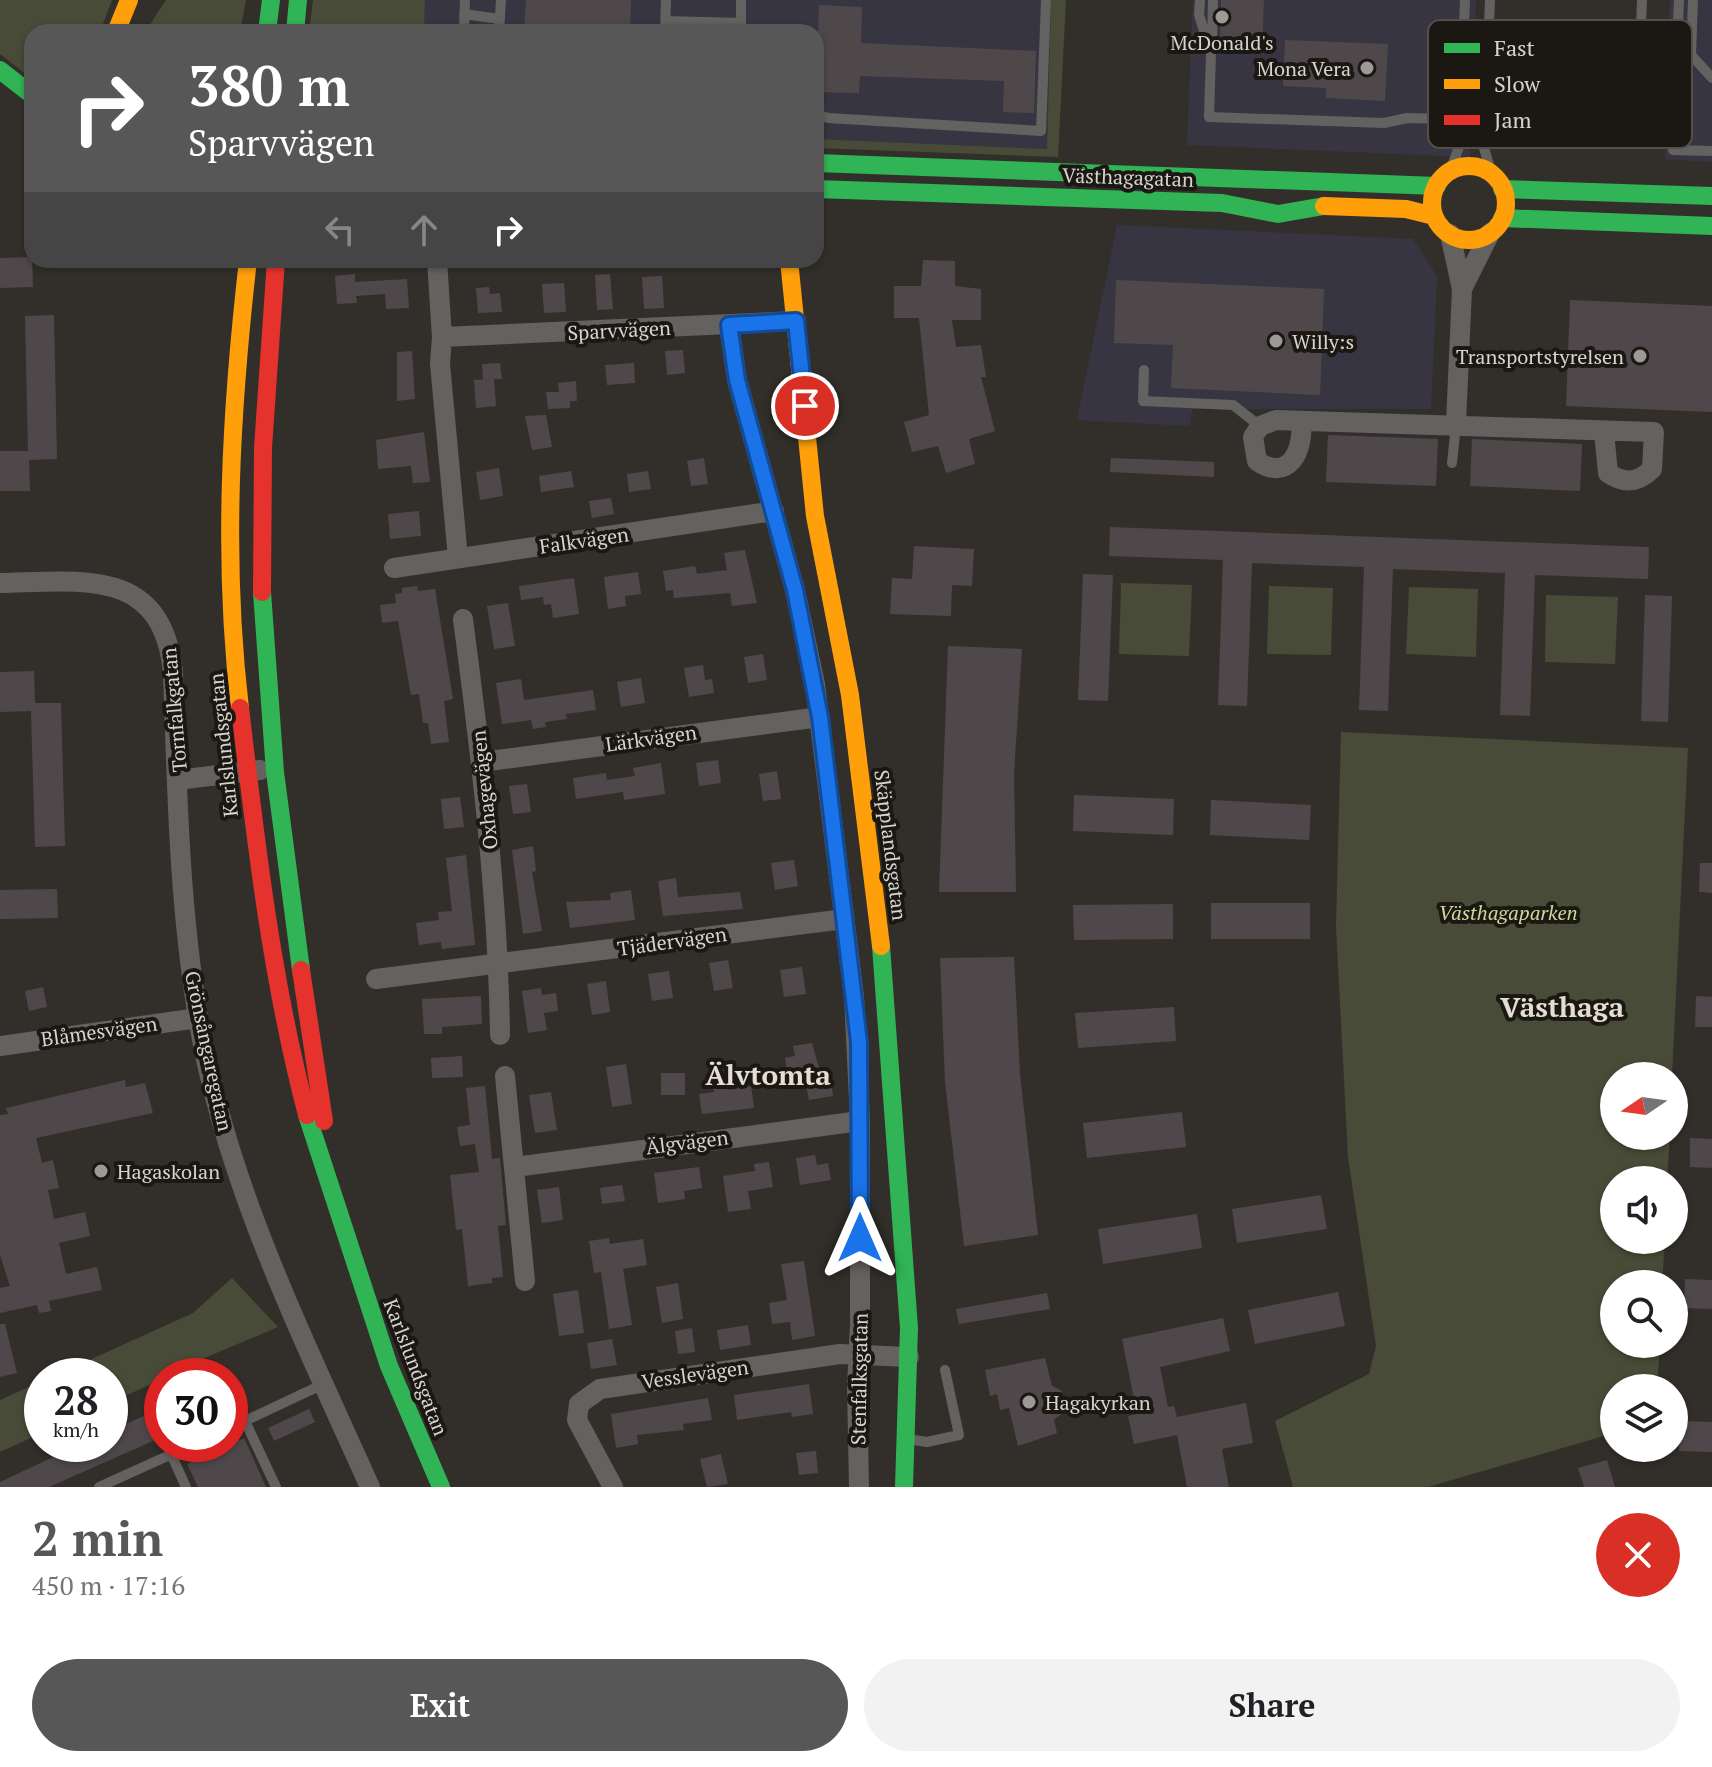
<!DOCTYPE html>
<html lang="en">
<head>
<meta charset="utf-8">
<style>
	:root { --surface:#fff; --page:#f2f2f2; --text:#202124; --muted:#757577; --accent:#585757 }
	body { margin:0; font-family:"PT Serif",serif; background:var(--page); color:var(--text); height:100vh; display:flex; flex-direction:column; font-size:30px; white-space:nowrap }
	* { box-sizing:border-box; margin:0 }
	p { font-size:26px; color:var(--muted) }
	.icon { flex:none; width:44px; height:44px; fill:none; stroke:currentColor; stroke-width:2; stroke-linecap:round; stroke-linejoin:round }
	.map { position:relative; height:1487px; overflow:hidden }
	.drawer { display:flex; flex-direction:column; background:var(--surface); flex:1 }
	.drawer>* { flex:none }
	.top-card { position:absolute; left:24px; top:24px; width:800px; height:244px; border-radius:24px; box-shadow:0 2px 6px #0004; background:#585757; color:#fff; overflow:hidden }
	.needle { width:52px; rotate:257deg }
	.tools { position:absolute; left:1600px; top:1062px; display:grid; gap:16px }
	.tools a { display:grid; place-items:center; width:88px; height:88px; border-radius:50%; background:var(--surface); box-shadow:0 2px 6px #0004; font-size:40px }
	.speed { position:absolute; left:24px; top:1358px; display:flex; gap:16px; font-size:40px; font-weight:700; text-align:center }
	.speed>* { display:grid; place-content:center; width:104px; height:104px; border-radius:50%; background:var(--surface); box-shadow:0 2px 6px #0004; line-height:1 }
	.speed small { font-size:20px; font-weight:400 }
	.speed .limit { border:12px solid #d22; background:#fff; color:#111 }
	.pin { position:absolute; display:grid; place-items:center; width:68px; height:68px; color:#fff; margin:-34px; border:4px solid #fff; border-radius:50%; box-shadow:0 2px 8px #0007 }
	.me { position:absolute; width:88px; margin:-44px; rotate:0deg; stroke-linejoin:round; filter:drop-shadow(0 0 6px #0008) }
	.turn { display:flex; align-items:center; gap:28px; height:168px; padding:0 32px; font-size:36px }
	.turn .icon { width:104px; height:104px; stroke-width:2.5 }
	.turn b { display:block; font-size:56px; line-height:68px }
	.lanes { display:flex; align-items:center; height:76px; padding:0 32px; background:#0003; justify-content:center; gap:40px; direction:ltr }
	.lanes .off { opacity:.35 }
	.round { display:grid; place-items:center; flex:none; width:84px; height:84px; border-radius:42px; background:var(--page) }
	.summary { display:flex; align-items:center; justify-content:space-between; height:136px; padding:0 32px }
	h1 { font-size:48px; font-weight:700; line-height:60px; color:var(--accent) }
	.cta { display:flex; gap:16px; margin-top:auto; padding:16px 32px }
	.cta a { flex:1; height:92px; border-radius:48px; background:var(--accent); color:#fff; font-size:32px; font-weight:700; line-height:92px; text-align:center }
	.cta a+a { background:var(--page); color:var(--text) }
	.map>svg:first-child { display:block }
	.commercial { fill:#383543 }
	.green { fill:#484b37 }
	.building { fill:#4f484a }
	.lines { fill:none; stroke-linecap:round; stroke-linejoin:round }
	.lane { stroke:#636260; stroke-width:10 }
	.street { stroke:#636260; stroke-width:20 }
	.fast { stroke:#30b455; stroke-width:18 }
	.slow { stroke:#ff9f0a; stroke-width:18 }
	.jam { stroke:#e5322d; stroke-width:18 }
	.route-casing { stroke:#114b97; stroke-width:20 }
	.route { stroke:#1a73e8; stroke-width:14 }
	.poi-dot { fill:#9d9a95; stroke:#1b1814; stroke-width:3 }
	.labels { text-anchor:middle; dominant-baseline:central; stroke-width:8; stroke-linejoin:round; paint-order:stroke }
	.poi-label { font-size:20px; fill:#d7d4ce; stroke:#1b1814; text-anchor:start }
	.street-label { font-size:20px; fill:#d7d4ce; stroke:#1b1814 }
	.park-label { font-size:20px; font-style:italic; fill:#ccd899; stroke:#1b1814 }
	.district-label { font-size:28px; font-weight:bold; fill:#e4ddd1; stroke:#1b1814 }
	.key { fill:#1b1814; stroke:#53504c; stroke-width:2 }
	.key-label { font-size:22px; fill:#d7d4ce }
</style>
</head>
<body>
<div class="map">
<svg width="1712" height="1487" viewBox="0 0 1712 1487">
	<rect width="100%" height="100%" fill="#322f2a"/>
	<path class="commercial" d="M425 0H1051L1047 149 816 139V32H424Z
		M1193 0H1476L1470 157 1187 145Z
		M1670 0H1712V162L1665 159Z
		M1117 225 1413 239 1437 276 1431 409H1192L1190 426 1077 420Z"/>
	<path class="green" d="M0 0H112L100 32H32V79L0 54Z
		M166 0H246L240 32H145Z
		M313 0H425L424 32H309Z
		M1051 0H1066L1058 157 816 148V139L1047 149Z
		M1121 583 1192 585 1189 656 1119 654Z
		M1269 586 1333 588 1331 655 1267 654Z
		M1409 587 1478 589 1476 657 1406 654Z
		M1546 595 1618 597 1615 664 1545 662Z
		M1341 732 1688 748 1672 1076H1614V1136H1670L1667 1180H1614V1240H1665L1662 1284H1614V1344H1660L1657 1388H1614V1433L1428 1487H1293L1275 1421 1369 1374 1376 1346 1348 1157 1336 926Z
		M232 1278 278 1327 162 1376V1379L110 1403V1376H54L193 1313Z
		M42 1381V1433L0 1452V1400Z"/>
	<path class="building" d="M526 0H631L630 32H524Z
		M1221 0H1264L1262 48 1220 47Z
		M819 5 862 7 861 43 1036 51 1034 113 1003 112 1004 81 860 76 859 93 816 92Z
		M1534 19 1618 23 1617 47 1602 46 1601 87 1670 90V76L1676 79 1684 71H1692L1691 92H1685L1684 131 1674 123 1666 131 1649 130 1648 143 1529 138Z
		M1285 40 1388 44 1385 101 1326 98V88L1283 86Z
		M32 257 33 287 0 288V258Z
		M923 260 955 261V286L981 289V320H952L956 347 981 345 986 377H981L995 431 969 439 975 464 946 473 938 446 912 452 904 422 929 415 919 318H894V286H921Z
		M355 274V282L407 279 409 308 386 309 385 294 356 296 357 303 337 304 335 276Z
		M610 274 613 309 597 310 595 275Z
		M662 276 664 308 644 309 642 277Z
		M1116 280 1324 289 1320 395 1171 388 1173 345 1114 343Z
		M564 283 566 312 544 313 542 284Z
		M489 287 490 294 500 293 502 312 478 313 476 288Z
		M1570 300 1712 306V412L1566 406Z
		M54 315 57 459 29 460 30 491H0V451H28L25 316Z
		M683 350 685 373 667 375 665 351Z
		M412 351 415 399 397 401V352Z
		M500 363 502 379H494L496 406 476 408 474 380 488 379 483 380 482 364Z
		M634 363 635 383 607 385 605 365Z
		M576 381 577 401H570V408L548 409 546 392H559L558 383Z
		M546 415 552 447 532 450 525 416Z
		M424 432 430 482 413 483 411 466 378 469 376 440Z
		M1328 435 1438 439 1436 486 1326 482Z
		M1472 439 1582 444 1580 491 1470 486Z
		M704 458 708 484 691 486 687 461Z
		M1111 458 1214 462V477L1110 472Z
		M499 468 503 496 480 500 476 472Z
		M571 471 574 487 541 492 539 476Z
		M648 471 651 489 629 492 627 474Z
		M611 498 614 514 592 518 589 501Z
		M419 511 421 536 390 539 388 514Z
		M1110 527 1649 547 1648 579 1535 575 1530 716 1500 715 1505 573 1393 569 1388 711 1359 710 1364 567 1252 563 1247 706 1218 705 1223 560 1109 556Z
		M914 546 974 549 972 586 952 585 951 616 890 614 892 578 912 579Z
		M745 550 757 603 732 606 730 593 674 598 673 590 666 591 663 571 695 566 697 574 727 570 724 553Z
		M638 572 641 594 625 596 626 606 608 609 604 577Z
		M1083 574 1113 575 1108 701 1078 700Z
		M574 578 579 614 553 618 551 604 544 605 543 597 521 600 519 586Z
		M417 586 418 591 435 589 453 699 444 701 449 742 431 744 428 723H423L419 694 411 695 398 621 382 623 380 605 396 603 395 594 402 593V588Z
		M1645 595 1672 596 1668 722 1641 721Z
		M508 603 515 646 494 649 487 606Z
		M948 646 1022 649 1014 774 1016 892H939Z
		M763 654 767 680 748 683 744 657Z
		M703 665 705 680 712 679 714 693 689 697 684 668Z
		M34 671 35 703H61L65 846 35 847 31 711 0 712V672Z
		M641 678 645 703 621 707 617 682Z
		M521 679 524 700 593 690 596 710 566 714 567 719 545 722 546 727 533 729 531 720 502 724 496 683Z
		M718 760 721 783 699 786 696 763Z
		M661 763 665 794 624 800 623 792 576 799 573 778 606 773 607 780 635 776 633 768Z
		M777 771 781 799 763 801 759 774Z
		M527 784 531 812 513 814 509 786Z
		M1074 795 1174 799 1173 835 1073 831Z
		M460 797 464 827 444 829 441 799Z
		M1211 800 1311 805 1309 840 1210 835Z
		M533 846 536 871 532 872 542 931 523 934 512 850Z
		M466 855 475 945 442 949 441 942 419 945 416 923 439 920 438 912 452 911 446 858Z
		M794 860 798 886 775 890 771 863Z
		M1700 863H1712V893L1699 892Z
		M676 878 678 897 740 892 743 909 663 916 658 881Z
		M57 889 58 918 0 919V890Z
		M631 890 635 920 570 928 566 902 611 900 610 893Z
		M1211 903H1310V939H1211Z
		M1173 904V939L1074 940 1073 905Z
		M1014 957 1020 1074 1038 1235 964 1246 945 1082 940 958Z
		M728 960 733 988 714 991 709 963Z
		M802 967 806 994 784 997 780 970Z
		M669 971 673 998 652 1001 648 974Z
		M606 981 610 1012 592 1015 587 984Z
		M43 987 47 1007 29 1011 25 991Z
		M541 988 542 995 556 993 558 1011 544 1013 547 1030 528 1033 522 991Z
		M481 996 482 1024 442 1027V1034H424L422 999Z
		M1696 996 1712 997V1027H1695Z
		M1174 1007 1176 1041 1078 1048 1075 1013Z
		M812 1043 820 1071 829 1070 833 1096 809 1100 805 1079 788 1081 785 1058 795 1056 793 1046Z
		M462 1056 463 1077 432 1078 431 1058Z
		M626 1064 632 1104 612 1107 606 1067Z
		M661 1073H685V1095H661Z
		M125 1080 126 1087 145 1083 153 1113 36 1138 42 1163 53 1160 59 1188 48 1190 54 1219 85 1212 90 1236 59 1243 66 1274 97 1267 102 1290 49 1301 51 1311 39 1313 37 1305 0 1313V1288L10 1286 0 1255V1115L8 1114 6 1108Z
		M727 1084 728 1090 751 1086 754 1108 702 1114 699 1094 714 1092 713 1086Z
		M485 1086 492 1159 500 1158 506 1225 498 1226 503 1277 492 1278V1283L468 1286 462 1229 456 1230 450 1175 479 1172 475 1144 460 1146 457 1127 470 1125 466 1088Z
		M551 1092 557 1130 535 1133 529 1095Z
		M1182 1112 1186 1147 1087 1158 1083 1123Z
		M1690 1138 1712 1139V1168L1690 1167Z
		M815 1155 817 1165 828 1163 831 1180 800 1185 796 1158Z
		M769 1162 773 1187 748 1191 751 1209 728 1212 723 1176 755 1171 754 1164Z
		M699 1167 702 1188 684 1191 685 1199 658 1203 654 1173Z
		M622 1185 625 1201 602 1204 600 1188Z
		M559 1187 563 1220 542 1223 537 1190Z
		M1321 1195 1327 1229 1237 1243 1232 1209Z
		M1197 1214 1202 1248 1103 1264 1098 1229Z
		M609 1238 610 1244 643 1239 647 1265 623 1269 632 1325 609 1329 601 1272 594 1273 589 1241Z
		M804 1261 815 1336 792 1340 790 1322 772 1324 769 1303 787 1300 781 1264Z
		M1685 1279 1712 1280V1309L1684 1308Z
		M678 1283 683 1319 662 1323 656 1287Z
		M578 1290 584 1333 559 1336 553 1294Z
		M1338 1292 1345 1326 1255 1344 1248 1310Z
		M1047 1293 1050 1309 959 1324 956 1309Z
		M1223 1318 1230 1351 1160 1367 1168 1407 1174 1406 1177 1417 1246 1403 1253 1443 1222 1449 1229 1487H1187L1177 1435 1134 1444 1128 1416 1137 1414 1122 1339Z
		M0 1324H5L17 1373 0 1377Z
		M748 1325 751 1345 720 1350 717 1330Z
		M692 1328 695 1352 678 1354 675 1331Z
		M612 1339 617 1365 591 1369 587 1343Z
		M1045 1358 1052 1386 1061 1390 1066 1410 1054 1420 1057 1433 1018 1446 1009 1408 1000 1410 997 1394 990 1396 985 1370Z
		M809 1384 813 1414 792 1417 791 1412 737 1420 734 1395Z
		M708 1398 712 1420 683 1424 684 1430 637 1435 638 1444 616 1448 611 1414Z
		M162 1408V1437L49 1487H0V1482L81 1444H110V1431Z
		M309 1409 315 1422 274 1441 268 1428Z
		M1680 1421 1712 1422V1452L1679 1451Z
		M244 1438 266 1487H198L187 1464Z
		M816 1451 818 1473 799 1475 796 1453Z
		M721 1454 728 1484 707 1487 700 1459Z
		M1607 1460 1615 1487H1584L1578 1468Z"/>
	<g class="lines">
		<path class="lane" d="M1200 0 1199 15 1211 53 1209 117 1384 123 1407 118 1485 120
			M1490 0 1484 148 1492 175
			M1693 0 1691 55 1712 78
			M464 14 500 19
			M666 21 741 23 740 32
			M741 23V0
			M464 29 465 0
			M499 32 501 0
			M665 32 666 0
			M1212 46 1213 0
			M1622 69 1640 52 1642 0
			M1676 71 1679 0
			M816 114 828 118 1041 131 1046 0
			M1674 131 1673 150 1712 151
			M1450 171 1459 147 1465 0
			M1144 370 1143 401 1233 405 1260 426
			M1452 463 1456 425
			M245 1421 276 1487
			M230 1428 315 1388
			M907 1439 927 1442 959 1435 945 1370
			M171 1454 186 1487
			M99 1487 194 1444"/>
		<path class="street" d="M1450 234 1462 289 1456 423
			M437 260 442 337 440 364 458 558
			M1462 289 1490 233
			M729 325 737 380 795 590 815 684 854 996 860 1121V1325L857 1386 859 1487
			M442 337 796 321
			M1301 422C1304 450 1289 483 1257 461L1253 437 1260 426 1276 420 1654 432 1652 469C1638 483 1624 484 1608 473L1604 432
			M394 568 774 511
			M0 583C83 581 163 567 173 673 177 788 179 903 198 1017 225 1182 302 1335 370 1487
			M463 619C481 757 498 895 500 1035
			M482 762 820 717
			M177 780 260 770
			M376 979 844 919
			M0 1046 198 1018
			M505 1076 525 1281
			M515 1167 860 1121
			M613 1487 577 1420 579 1404 600 1389 840 1354 909 1357"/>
		<path class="fast" d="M267 32 271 0
			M295 32 298 0
			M0 70 32 95
			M816 163 1437 186
			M816 189 1222 203 1278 214 1324 206
			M1502 189 1712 196
			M1502 218 1712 226
			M262 592 275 772 301 970
			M881 946 909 1328 904 1487
			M307 1115 389 1366 441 1487"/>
		<path class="slow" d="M116 32 129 0
			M1432 203a37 37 0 1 1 74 0a37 37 0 1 1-74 0Z
			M1324 206 1406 209 1434 216
			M789 260 815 516 850 695 881 946
			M240 708C222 558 231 409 248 260"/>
		<path class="jam" d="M262 592 263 448 276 260
			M240 708C256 844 272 982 307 1115
			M301 970 324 1121"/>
	</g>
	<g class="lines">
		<defs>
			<path id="route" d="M805 406 796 321 729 325 737 380 795 590 820 717 859 1042 860 1238"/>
		</defs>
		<use href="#route" class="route-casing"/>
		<use href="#route" class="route"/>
	</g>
	<g class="poi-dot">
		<circle cx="1222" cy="17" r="8"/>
		<circle cx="1367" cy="68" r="8"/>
		<circle cx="1276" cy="341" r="8"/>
		<circle cx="1640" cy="356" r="8"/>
		<circle cx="101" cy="1171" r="8"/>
		<circle cx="1029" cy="1402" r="8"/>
	</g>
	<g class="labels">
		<g class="poi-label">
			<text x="1222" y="42" text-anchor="middle">McDonald's</text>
			<text x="1351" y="68" text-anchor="end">Mona Vera</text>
			<text x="1292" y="341">Willy:s</text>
			<text x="1624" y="356" text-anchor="end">Transportstyrelsen</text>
			<text x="117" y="1171">Hagaskolan</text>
			<text x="1045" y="1402">Hagakyrkan</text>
		</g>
		<g class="street-label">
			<text transform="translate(1128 177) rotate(2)">Västhagagatan</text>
			<text transform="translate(619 330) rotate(-3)">Sparvvägen</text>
			<text transform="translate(584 540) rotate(-8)">Falkvägen</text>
			<text transform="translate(174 710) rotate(-95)">Tornfalkgatan</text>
			<text transform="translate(651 738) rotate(-8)">Lärkvägen</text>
			<text transform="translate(223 745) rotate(-96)">Karlslundsgatan</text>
			<text transform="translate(484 790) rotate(-96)">Oxhagevägen</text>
			<text transform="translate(891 845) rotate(83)">Skäpplandsgatan</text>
			<text transform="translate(672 941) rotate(-8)">Tjädervägen</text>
			<text transform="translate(99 1031) rotate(-8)">Blåmesvägen</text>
			<text transform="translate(209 1051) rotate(78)">Grönsångaregatan</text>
			<text transform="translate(687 1142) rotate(-7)">Älgvägen</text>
			<text transform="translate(416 1367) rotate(69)">Karlslundsgatan</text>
			<text transform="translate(695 1374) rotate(-8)">Vesslevägen</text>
			<text transform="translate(859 1379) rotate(-89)">Stenfalksgatan</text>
		</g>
		<g class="park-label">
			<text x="1508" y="912">Västhagaparken</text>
		</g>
		<g class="district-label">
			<text x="1562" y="1006">Västhaga</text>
			<text x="768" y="1074">Älvtomta</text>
		</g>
	</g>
	<rect x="1428" y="20" width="264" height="128" rx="12" class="key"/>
	<rect x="1444" y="43" width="36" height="10" fill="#30b455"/>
	<rect x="1444" y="79" width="36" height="10" fill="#ff9f0a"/>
	<rect x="1444" y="115" width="36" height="10" fill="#e5322d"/>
	<g class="key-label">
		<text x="1494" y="56">Fast</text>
		<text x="1494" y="92">Slow</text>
		<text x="1494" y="128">Jam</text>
	</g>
</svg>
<div class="tools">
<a><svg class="needle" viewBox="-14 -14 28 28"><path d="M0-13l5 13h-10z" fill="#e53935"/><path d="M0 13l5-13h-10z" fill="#757577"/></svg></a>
<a><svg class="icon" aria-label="sound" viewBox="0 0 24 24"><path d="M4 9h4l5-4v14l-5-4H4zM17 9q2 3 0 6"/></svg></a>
<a><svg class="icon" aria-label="search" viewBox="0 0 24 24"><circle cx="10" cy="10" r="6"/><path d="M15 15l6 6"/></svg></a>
<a><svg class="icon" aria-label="layers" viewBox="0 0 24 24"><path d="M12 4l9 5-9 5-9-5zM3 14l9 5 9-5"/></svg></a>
</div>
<div class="speed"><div>28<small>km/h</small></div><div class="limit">30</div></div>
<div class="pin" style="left:805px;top:406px;background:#d93025"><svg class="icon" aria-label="arrive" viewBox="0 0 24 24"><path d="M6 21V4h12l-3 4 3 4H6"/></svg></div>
<svg class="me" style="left:860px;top:1238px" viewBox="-20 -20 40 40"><path d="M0-17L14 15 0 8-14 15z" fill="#1a73e8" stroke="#fff" stroke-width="4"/></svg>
<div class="top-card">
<div class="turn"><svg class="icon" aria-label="right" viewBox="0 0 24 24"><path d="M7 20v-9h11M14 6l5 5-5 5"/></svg><div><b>380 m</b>Sparvvägen</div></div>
<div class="lanes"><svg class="icon off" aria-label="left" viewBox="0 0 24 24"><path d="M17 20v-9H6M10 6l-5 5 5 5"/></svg><svg class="icon off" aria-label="ahead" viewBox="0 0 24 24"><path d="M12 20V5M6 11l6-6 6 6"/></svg><svg class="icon" aria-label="right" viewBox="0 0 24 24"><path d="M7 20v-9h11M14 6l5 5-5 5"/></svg></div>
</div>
</div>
<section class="drawer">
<div class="summary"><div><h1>2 min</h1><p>450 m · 17:16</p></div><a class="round" style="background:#d93025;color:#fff"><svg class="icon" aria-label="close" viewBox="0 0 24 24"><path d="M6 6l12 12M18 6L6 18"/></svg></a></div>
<div class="cta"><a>Exit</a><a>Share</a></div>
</section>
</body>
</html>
